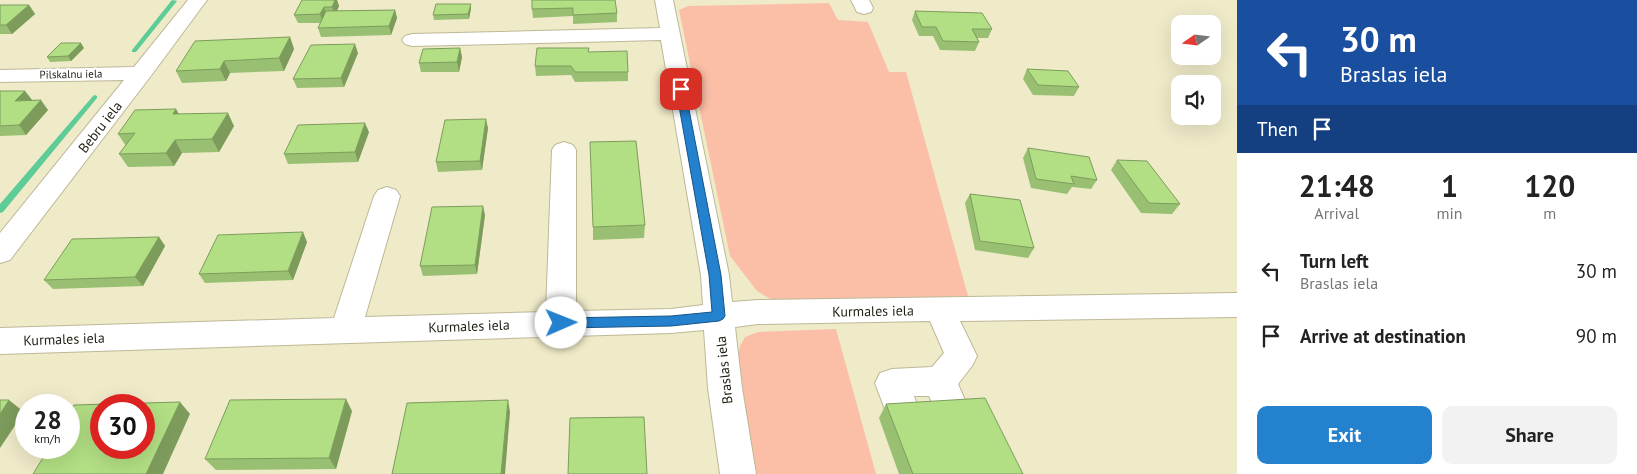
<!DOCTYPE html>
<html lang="en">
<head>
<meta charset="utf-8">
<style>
	:root { --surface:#fff; --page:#f2f2f2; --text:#222; --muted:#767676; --accent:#2481ce }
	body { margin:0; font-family:"PT Sans",sans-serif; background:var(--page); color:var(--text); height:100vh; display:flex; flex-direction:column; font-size:19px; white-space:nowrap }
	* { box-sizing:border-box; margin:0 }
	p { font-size:16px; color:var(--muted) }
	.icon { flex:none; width:28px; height:28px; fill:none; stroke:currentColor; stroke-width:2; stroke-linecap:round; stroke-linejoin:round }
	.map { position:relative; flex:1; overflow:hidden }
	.side { display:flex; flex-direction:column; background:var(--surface); width:400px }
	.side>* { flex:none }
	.guide { background:#1a4fa0; color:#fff; overflow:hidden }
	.needle { width:32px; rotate:256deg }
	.buttons { position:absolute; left:1171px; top:15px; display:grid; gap:10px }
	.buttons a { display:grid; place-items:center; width:50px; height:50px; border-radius:10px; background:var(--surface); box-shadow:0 5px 20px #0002; font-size:25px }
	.speed { position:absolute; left:15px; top:394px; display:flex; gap:10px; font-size:25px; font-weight:700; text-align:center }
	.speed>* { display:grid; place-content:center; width:65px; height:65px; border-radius:50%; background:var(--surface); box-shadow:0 5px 20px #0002; line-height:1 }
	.speed small { font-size:12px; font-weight:400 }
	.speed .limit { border:8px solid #d22; background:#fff; color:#111 }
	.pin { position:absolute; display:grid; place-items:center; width:42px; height:42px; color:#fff; margin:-21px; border-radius:10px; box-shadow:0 2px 8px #0006 }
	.me { position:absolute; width:55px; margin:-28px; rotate:89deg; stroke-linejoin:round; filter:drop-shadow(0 0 4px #0008) }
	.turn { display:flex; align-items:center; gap:18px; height:105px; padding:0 20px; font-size:22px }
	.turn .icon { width:65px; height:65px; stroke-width:2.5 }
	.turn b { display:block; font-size:35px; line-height:42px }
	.then { display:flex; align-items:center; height:48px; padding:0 20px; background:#0003; gap:10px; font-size:19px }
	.eta { display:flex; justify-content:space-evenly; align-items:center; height:85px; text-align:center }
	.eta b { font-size:30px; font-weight:700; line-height:35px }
	.primary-button { display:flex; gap:10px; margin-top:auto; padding:10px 20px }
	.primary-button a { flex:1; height:58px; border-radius:10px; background:var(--accent); color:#fff; font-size:20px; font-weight:700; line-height:58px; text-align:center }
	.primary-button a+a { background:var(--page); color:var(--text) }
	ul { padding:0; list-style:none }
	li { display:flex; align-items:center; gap:15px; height:65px; padding:0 20px }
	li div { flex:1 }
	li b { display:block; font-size:19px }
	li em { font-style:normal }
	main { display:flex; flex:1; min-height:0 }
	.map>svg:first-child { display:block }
	.green { fill:#fbbfa8 }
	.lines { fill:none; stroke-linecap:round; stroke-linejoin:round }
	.stream { fill:#5dcc96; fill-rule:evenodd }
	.minor-casing { stroke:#bdb897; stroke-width:2 }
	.minor { fill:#fff; fill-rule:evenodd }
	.wall { fill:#99c072 }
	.shaded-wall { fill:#7d9c5c }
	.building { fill:#b2df84; stroke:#7d9c5c; fill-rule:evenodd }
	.route { fill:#2481ce; stroke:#175486 }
	.labels { text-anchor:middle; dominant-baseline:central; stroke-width:4.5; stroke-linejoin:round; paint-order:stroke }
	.far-street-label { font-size:11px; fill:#201e12; stroke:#fff }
	.street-label { font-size:14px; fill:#201e12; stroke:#fff }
</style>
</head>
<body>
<main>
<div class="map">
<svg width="1237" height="474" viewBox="0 0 1237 474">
	<rect width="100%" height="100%" fill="#efeac8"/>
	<path class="green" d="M829 3 838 20 868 22 889 72H906L968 296 777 303 757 291 730 256 679 10 688 6Z
		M836 329 876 474H752L736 366 740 346 745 337 758 332Z"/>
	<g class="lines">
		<path class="stream" d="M172 0 177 1 136 52H132V50Z
			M95 95 97 96V98L3 212 0 213V204L93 96Z"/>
		<defs>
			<path id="minor" d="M188 0H207L150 77 10 260 0 263V233L124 80 0 82V70L134 67Z
				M655 0H673L729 275 732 302 758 300 1237 293V317L960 321 977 356 972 366 958 384 971 414 966 425 954 429 942 425 929 396H914L921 417 916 428 904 433 892 428 875 383 880 373 892 369 932 367 944 353 930 321 758 324 735 327 742 388 756 474H720L708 388 704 330 671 333 0 354V328L334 318 374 196 378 190 387 187 396 190 400 196 365 317 546 312 552 150 555 145 564 142 573 145 576 150V311L671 309 703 305 701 275 661 40 412 46 405 44 402 40 405 36 412 34 660 28Z
				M851 0H869L873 8 871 12 864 14 857 12Z"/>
		</defs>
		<use href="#minor" class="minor-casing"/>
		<use href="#minor" class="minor"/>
	</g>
	<path class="wall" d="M302 0H337L339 6 337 11 395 10 397 18 391 35 321 37 318 28 320 23H298L294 15Z
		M573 1 617 13V22L573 24V16L533 18 532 9Z
		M0 5H29L35 14 12 34H0Z
		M471 8 469 19 434 20 433 15Z
		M915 11 992 29 988 38H977L979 42 975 51 940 50 933 36H919L912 20Z
		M290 37 294 49 284 71 230 73 226 81 182 83 176 71Z
		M84 48 71 61 50 62 47 57Z
		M460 48 462 57 459 72H421L419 63Z
		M589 52 628 72V81L575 82 571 75 536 76 535 66Z
		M358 53 344 87 297 88 293 79Z
		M1027 69 1079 87 1074 96 1033 95 1023 79Z
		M0 91H25L32 100 31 101 48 110 26 135 0 136Z
		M176 109 179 114 234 126 219 152 182 153 174 166 128 167 119 154 126 146 118 134Z
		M488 128 482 170 438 172 436 162Z
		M369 132 358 162 288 164 284 154Z
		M1028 148 1097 180 1091 189 1072 187 1067 194 1031 188 1023 158Z
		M1117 160 1180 204 1172 214 1141 213 1111 170Z
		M970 194 1034 248 1028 258 975 250 965 203Z
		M485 215 477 274 423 276 420 266Z
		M645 225 644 238 593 240V227Z
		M159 237 165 246 143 286 53 289 44 280Z
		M307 242 293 280 205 283 199 274Z
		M886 404 1023 474H899L879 418Z
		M352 411 336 469 216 470 205 459Z"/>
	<path class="shaded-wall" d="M335 0H337L339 6 335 15 332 7Z
		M471 4V8L469 19 468 14Z
		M29 5 35 14 12 34 6 25Z
		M324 7 327 16 323 23 320 14Z
		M395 10 397 18 391 35 389 26Z
		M290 37 294 49 284 71 279 58Z
		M81 43 84 48 71 61 68 56Z
		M355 44 358 53 344 87 341 78Z
		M460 48 462 57 459 72 457 62Z
		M224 61 230 73 226 81 220 69Z
		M25 91 32 100 22 111 15 101Z
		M41 100 48 110 26 135 19 125Z
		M176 109 183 122 173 114Z
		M228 113 234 126 219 152 212 139Z
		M486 119 488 128 482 170 480 161Z
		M365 123 369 132 358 162 355 152Z
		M175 140 182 153 174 166 166 153Z
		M483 206 485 215 477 274 475 265Z
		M303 232 307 242 293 280 288 271Z
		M159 237 165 246 143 286 135 277Z
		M346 399 352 411 336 469 329 458Z
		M9 400 24 412 0 448V414Z
		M508 400 510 412 505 474H501Z
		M180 402 190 414 163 474H146Z"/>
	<path class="building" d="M302 0H335L332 7H324L320 14 294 15Z
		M532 0H615L617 13 573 15V8L532 9Z
		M436 4H471L468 14 433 15Z
		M0 5H29L6 25H0Z
		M395 10 389 26 318 28 326 11Z
		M915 11 982 13 992 29H972L979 42 943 41 936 27H922Z
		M290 37 279 58 224 61 220 69 176 71 195 41Z
		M61 43H81L68 56 47 57Z
		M355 44 341 78 293 79 311 45Z
		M460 48 457 62 419 63 423 49Z
		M537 48H589L588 52 627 51 628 72H575L571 66H535Z
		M1027 69 1068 71 1079 87 1038 85Z
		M0 91H25L15 101 41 100 19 125 0 126Z
		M176 109 173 114 228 113 212 139 175 140 166 153 119 154 135 133 118 134 135 110Z
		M486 119 480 161 436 162 445 120Z
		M365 123 355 152 284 154 298 125Z
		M636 141 645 225 593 227 590 142Z
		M1028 148 1089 157 1097 180 1071 176 1074 184 1036 179Z
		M1117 160 1147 161 1180 204 1149 203Z
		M970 194 1020 200 1034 248 980 241Z
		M483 206 475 265 420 266 432 207Z
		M303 232 288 271 199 274 218 235Z
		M159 237 135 277 44 280 72 239Z
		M985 398 1023 474H913L886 404Z
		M346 399 329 458 205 459 230 400Z
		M0 400H9L0 414Z
		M508 400 501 474H392L407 403Z
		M180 402 146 474H33L49 448H69V414L74 405ZM101 405H144V448H101Z
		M644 417 647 474H568L570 418Z"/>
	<path class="route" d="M677 87H681L685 89 721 275 725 316 723 319 719 321 671 326 561 328 557 327 555 323 557 319 561 318 671 316 712 312 709 275 676 89Z"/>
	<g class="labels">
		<g class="far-street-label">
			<text transform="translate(71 74) rotate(-1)">Pilskalnu iela</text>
		</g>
		<g class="street-label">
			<text transform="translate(100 127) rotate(-52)">Bebru iela</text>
			<text transform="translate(873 311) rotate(-1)">Kurmales iela</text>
			<text transform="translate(469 326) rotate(-2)">Kurmales iela</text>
			<text transform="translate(64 339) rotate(-2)">Kurmales iela</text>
			<text transform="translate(724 370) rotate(-96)">Braslas iela</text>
		</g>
	</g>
</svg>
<div class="buttons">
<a><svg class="needle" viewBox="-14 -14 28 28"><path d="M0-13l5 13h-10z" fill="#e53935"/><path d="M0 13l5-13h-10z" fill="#767676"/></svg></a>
<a><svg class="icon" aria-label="sound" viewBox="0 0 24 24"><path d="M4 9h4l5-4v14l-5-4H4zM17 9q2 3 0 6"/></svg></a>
</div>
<div class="speed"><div>28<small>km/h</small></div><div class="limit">30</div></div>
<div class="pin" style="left:681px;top:89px;background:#d93025"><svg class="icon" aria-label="arrive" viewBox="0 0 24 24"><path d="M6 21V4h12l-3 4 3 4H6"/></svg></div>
<svg class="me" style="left:561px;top:323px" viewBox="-20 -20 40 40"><circle r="19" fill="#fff"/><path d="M0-13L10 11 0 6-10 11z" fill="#2481ce"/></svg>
</div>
<section class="side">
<div class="guide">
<div class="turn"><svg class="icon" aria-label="left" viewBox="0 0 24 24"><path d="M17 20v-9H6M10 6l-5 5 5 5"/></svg><div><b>30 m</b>Braslas iela</div></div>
<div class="then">Then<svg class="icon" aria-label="arrive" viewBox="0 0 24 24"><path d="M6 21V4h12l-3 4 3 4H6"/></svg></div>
</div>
<div class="eta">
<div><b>21:48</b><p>Arrival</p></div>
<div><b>1</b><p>min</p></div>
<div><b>120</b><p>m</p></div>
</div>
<ul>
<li><svg class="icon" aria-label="left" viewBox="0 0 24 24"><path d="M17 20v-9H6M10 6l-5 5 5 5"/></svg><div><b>Turn left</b><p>Braslas iela</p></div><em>30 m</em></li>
<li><svg class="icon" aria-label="arrive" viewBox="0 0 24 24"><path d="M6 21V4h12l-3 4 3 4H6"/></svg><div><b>Arrive at destination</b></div><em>90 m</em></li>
</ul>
<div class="primary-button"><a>Exit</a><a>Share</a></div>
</section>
</main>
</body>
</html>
